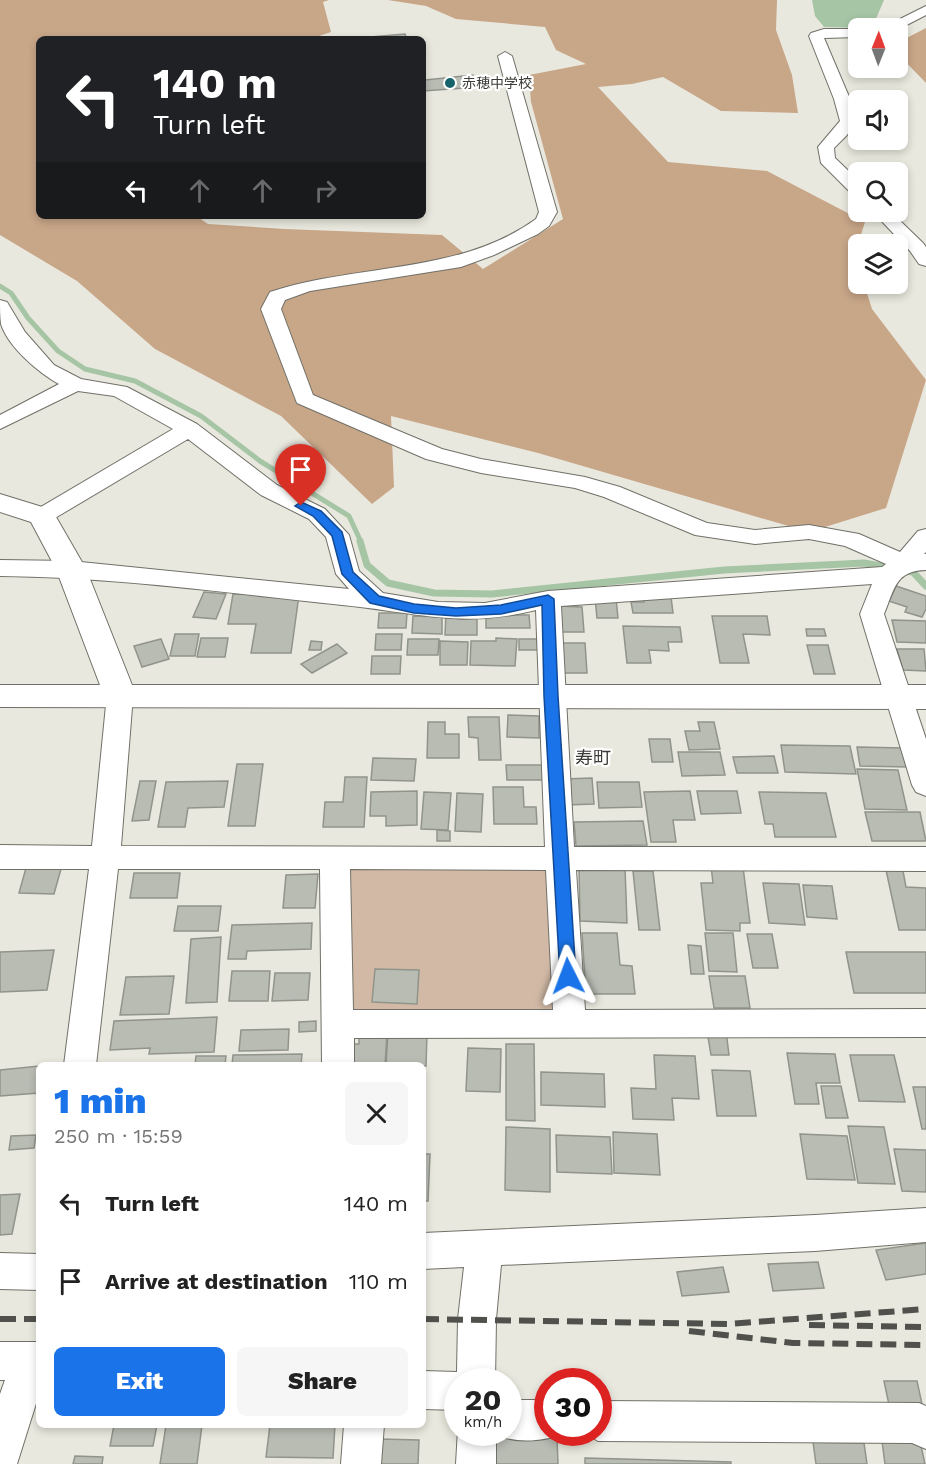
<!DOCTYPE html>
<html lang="en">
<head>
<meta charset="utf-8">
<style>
	:root { --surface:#fff; --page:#f6f6f6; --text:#222; --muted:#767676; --accent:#1a73e8 }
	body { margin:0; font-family:"Work Sans","Noto Sans JP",sans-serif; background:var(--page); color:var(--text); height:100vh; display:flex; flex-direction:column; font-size:22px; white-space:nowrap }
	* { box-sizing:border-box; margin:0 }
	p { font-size:20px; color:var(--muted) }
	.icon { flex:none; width:33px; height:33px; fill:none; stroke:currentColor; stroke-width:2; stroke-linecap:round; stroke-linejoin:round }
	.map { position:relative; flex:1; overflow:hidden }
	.drawer { position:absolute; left:36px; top:1062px; width:390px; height:366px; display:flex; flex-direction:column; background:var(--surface); border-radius:9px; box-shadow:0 3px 9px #0003 }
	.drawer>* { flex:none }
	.top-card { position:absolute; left:36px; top:36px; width:390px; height:183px; border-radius:9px; box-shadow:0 3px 9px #0003; background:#202124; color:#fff; overflow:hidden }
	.needle { width:39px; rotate:1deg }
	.fabs { position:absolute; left:848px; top:18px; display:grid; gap:12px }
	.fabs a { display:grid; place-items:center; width:60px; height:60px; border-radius:9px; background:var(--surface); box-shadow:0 3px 9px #0003; font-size:30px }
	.speed { position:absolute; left:444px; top:1368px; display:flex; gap:12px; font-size:30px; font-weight:700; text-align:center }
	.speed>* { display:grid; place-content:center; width:78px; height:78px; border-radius:50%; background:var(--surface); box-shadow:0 3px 9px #0003; line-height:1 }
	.speed small { font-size:15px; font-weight:400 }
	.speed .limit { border:9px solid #d22; background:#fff; color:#111 }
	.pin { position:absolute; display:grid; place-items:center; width:51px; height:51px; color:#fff; margin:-62px -26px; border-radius:50% 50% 50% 0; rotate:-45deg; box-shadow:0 0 6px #0007 }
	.pin .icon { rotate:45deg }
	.me { position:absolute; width:66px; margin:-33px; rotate:357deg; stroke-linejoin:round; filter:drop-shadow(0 0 4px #0008) }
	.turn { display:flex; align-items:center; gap:21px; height:126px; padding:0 18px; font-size:27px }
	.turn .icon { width:78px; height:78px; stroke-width:2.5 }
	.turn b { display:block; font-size:42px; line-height:51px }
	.lanes { display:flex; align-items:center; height:57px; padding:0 18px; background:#0003; justify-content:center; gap:30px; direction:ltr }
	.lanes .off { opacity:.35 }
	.round { display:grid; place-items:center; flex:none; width:63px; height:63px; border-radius:9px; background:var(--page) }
	.overview { display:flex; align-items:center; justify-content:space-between; height:102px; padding:0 18px }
	h1 { font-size:36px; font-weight:800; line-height:45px; color:var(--accent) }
	.action { display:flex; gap:12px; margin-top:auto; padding:12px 18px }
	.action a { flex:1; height:69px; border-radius:9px; background:var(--accent); color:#fff; font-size:24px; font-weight:800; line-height:69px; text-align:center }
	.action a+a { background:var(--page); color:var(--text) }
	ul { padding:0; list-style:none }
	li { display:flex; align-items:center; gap:18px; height:78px; padding:0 18px }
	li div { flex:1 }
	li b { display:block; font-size:22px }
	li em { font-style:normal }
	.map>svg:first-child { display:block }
	.green { fill:#d1b9a5 }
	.forest { fill:#c8a688 }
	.water { fill:#a5c5a5 }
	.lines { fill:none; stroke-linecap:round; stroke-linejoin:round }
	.stream-far1 { stroke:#a5c5a5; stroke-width:5 }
	.stream { stroke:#a5c5a5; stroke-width:7 }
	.building { fill:#b9bcb3; stroke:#90948b; stroke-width:1.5 }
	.minor-casing { stroke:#717068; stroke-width:2 }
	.tertiary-casing { stroke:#717068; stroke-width:2 }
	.minor { fill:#fff; fill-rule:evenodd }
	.tertiary { fill:#fff; fill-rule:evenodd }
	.rail { stroke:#50504c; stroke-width:6; stroke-dasharray:16 8; stroke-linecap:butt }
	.route { fill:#1a73e8; stroke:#114b97; stroke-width:1.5 }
	.poi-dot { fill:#14626b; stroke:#fff; stroke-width:2 }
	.labels { text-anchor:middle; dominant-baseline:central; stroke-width:4.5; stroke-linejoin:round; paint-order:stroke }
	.far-poi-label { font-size:14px; fill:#3c3c38; stroke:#fff; text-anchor:start }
	.quarter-label { font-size:18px; fill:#3c3c38; stroke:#fff }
</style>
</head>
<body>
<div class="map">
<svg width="926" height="1464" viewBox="0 0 926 1464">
	<rect width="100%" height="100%" fill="#e9e8de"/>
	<path class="green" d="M538 865 549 874 559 1005 548 1013 354 1009 349 1001 345 876 354 866Z"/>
	<path class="forest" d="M0 0H329L323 2 331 32 310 39H39V216H196L208 224 285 229 442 235 483 269 563 219 531 102 529 75 586 64 556 50 545 27 456 19 426 6 388 0H777L776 30 792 75 798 113 721 111 663 77 632 84 598 87 668 162 767 171 865 222 854 257 858 267V284H864L872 309 926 380 886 508 809 532 538 453 391 416 394 487 372 504 281 416 155 349 77 281 0 235Z
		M926 28V83L897 53V43Z"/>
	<path class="water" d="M812 0H884L875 21 866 28 824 27 815 16Z"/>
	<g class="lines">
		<path class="stream-far1" d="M0 286 11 293 28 318 58 351 85 369 135 381 201 416 260 461 349 516 361 542"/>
		<path class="stream" d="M360 541 367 565 388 583 434 593 492 594 724 570 864 563 891 568
			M905 571 913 572 926 586"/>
	</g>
	<path class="building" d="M405 34 407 39H347Z
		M423 75 425 80 473 75 479 87 423 91Z
		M896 586 926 596V609L922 617 905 612 907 607 889 601Z
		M204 592 226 594 216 619 193 617Z
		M233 594 299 595 291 653H251L256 624H228Z
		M643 597H671L673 613H633L631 602H644Z
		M595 598H616L618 618H597Z
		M558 606 582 607 584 632H559Z
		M486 609H512V615H529L530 628H486Z
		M379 613H407L406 628H378Z
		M446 613H477V635H445Z
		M413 616 442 617V634L412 633Z
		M712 616H767L770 635 743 634 749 663H720Z
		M892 620 926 621V643L897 642Z
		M623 626 680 627 682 642H668L669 651 649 650 651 663H627Z
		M806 629H824L826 636H807Z
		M175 634H199L195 656H170Z
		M376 634H402L401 650H375Z
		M201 638H228L225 657H197Z
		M496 638 517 639 515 666 470 665 471 641H496Z
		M161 639 169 659 142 667 134 646Z
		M408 639H439L438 655H407Z
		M519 639H537L538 650H519Z
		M311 641 322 642 321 650H309Z
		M440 641 468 642 467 665H440Z
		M559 643H585L587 673H561Z
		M337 644 347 653 312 673 301 664Z
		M807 645H828L835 674H814Z
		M897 649H924L926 671 903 670Z
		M372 656H401L400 674H371Z
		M508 715 539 716V738L507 737Z
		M468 717H499L501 760H479L478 738 469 737Z
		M428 722H445V734H459V758H427Z
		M698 722H714L720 749 689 750 685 731H700Z
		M649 739H670L673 762H652Z
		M781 745 850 746 856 774 785 772Z
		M857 747 904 748 908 767 860 766Z
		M678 752H720L725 775 682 776Z
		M774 756 778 773H737L733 757Z
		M373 758 416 759 414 781 371 780Z
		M237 764H263L255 826H228Z
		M506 765H545L546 780H507Z
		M857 769 898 770 907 810 865 809Z
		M345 777H367L364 827H323L325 802H343Z
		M592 778 594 804 566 805 564 779Z
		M140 781H156L149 820 132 821Z
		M228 781 224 807 188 808 185 827H158L166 782Z
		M597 782H639L642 807 599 808Z
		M493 787H523L524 807H536L537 824H494Z
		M417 791V825L386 826V816H370L371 792Z
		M690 791 695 820H673L676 842H651L644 792Z
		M697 791H737L741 813 701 814Z
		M424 792 451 793 448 830 421 829Z
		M759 792 826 793 836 837H775L773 824H765Z
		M457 793 483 794 481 832 455 831Z
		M865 812H920L926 841H872Z
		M643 821 647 845 576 846 574 822Z
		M437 830 450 831V841H437Z
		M579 866 625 868 627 923 580 921Z
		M711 866 743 867 750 923H740V931L706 930 701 883H713Z
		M26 868 61 869 54 894 19 893Z
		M886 870 903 871 906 887 926 888V930H899Z
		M633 871H653L660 930H639Z
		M134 873H180L177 898H130Z
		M318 874 315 908H283L286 875Z
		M763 883 799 884 805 925 769 923Z
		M803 885 832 886 837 919 807 917Z
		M178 906H221L218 931H174Z
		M312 923 311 949 247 951 246 959H228L232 925Z
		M582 933H617L620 965 632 966 635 994H586Z
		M705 933H733L737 972 709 971Z
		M747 934H772L778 968H753Z
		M221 937 217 1002 186 1003 191 939Z
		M688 945 701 946 704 974H691Z
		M54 950 47 990 0 992V952Z
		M846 952H926V993H854Z
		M375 969 419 970 417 1004 372 1002Z
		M232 971H270L268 1001H229Z
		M275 973H310L308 1000 272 1001Z
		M174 976 169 1014 120 1015 126 977Z
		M709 976H745L750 1008H714Z
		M217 1017 214 1052 149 1054 150 1048 110 1050 114 1021Z
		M316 1021V1031L299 1032V1022Z
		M289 1029 288 1050 239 1051 241 1030Z
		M707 1031H726L729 1055H711Z
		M359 1033H387L385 1065 351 1064 353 1044H359Z
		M388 1033 427 1034 426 1066 386 1065Z
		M506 1044H534L535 1121 506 1120Z
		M468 1048 501 1049 500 1092 466 1091Z
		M787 1053 835 1054 840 1083H816L819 1104H795Z
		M302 1054 301 1065H232L233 1055Z
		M654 1055 695 1056 699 1099 672 1098 674 1120 633 1119 631 1088 656 1089Z
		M850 1055H894L905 1102 859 1101Z
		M196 1056H226L225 1065H195Z
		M39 1066V1093L0 1096V1070Z
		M712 1070 750 1071 756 1116H717Z
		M541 1072 604 1074 605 1107 541 1105Z
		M821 1086H841L848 1118H826Z
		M913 1087H926V1129H922Z
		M848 1126 884 1127 895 1184 858 1183Z
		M506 1127 550 1129V1192L505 1190Z
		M613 1132 657 1134 660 1175 614 1173Z
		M800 1134 847 1136 855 1180 807 1179Z
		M36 1135 34 1148 9 1150 11 1136Z
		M556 1135 610 1137 612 1174 557 1172Z
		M894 1149 926 1150V1192L902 1191Z
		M423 1154H430L428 1201H423Z
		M20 1194 12 1234 0 1235V1195Z
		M926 1243V1274L886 1280 876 1250Z
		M818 1262 824 1288 773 1291 768 1264Z
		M723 1267 729 1292 682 1296 677 1272Z
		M884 1381H917L922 1404 889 1405Z
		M114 1425H157L153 1446H110Z
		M166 1425H202L197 1464H160Z
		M270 1425H335L333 1458 266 1457Z
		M495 1435 557 1437 558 1464H494Z
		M380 1439 419 1440 418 1464H379Z
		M882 1441H920L925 1464H885Z
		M813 1442 864 1443 867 1464H816Z
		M75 1456 103 1457 102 1464H73Z
		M585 1458 731 1462V1464H585Z"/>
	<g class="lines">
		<defs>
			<path id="minor" d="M926 6V15L897 30 882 28Z
				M824 29H858V37L824 38 850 99 856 121 847 135 834 148 835 158 858 180V195L852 194 821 163 818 147 840 121 834 99 809 36 811 33Z
				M505 52 512 56 557 212 549 226 538 234 494 255 461 267 310 291 285 300 281 309 313 395 442 449 481 459 585 477 620 487 707 523 755 530 809 525 859 534 900 552 918 531 926 529V552L924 554H926V570C895 571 895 588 884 614L926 739V796L916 792 912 785 860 614 872 584 561 606 574 847H926V871L576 870 585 1010 926 1009V1037L354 1038V1065H322L320 869H118L96 1065H64L89 869H0V845L92 846 107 695 111 688 120 686 129 688 133 695 121 846 545 847 536 610C461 629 415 612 342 605 228 593 114 577 0 576V560L71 561 349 589 336 574 326 537 309 519 261 495 188 439 50 521 42 523 34 521 30 516 34 511 173 429 114 396 78 391 0 429V415L59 384C39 373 8 347 1 324 0 317 0 307 0 300L7 302 25 332 54 365 81 379 127 387 197 424 277 485 325 509 349 535 359 571 383 593 438 602 485 603 548 591 882 567 886 564 845 546 809 539 755 544 695 535 604 497 575 488 481 473 426 459 297 403 261 309 270 292C357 263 458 275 536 219L539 212 498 56ZM350 869 546 870 553 1010H353Z
				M873 212H891L923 243 926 247V266L919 264 910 251Z
				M926 1208V1242L815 1251 501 1265 496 1319 495 1382H458V1410L423 1409V1371L457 1372 458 1319 464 1267 423 1269V1233L815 1215Z
				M0 1253 39 1254V1290L0 1289Z
				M0 1342H39V1394L17 1464H0V1394L5 1380H0Z
				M508 1400H548V1432L562 1434C542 1442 516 1443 496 1435V1464H456L458 1429V1432H508Z
				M598 1401 919 1403 926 1406V1449L912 1443 598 1441 583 1432H598Z
				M344 1425H384L381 1464H341Z"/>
			<path id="tertiary" d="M0 494 52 510 86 569 132 685H926V709L0 707V685H100L56 569 31 522 0 512Z"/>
		</defs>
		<use href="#minor" class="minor-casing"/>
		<use href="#tertiary" class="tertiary-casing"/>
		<use href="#minor" class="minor"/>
		<use href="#tertiary" class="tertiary"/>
		<path class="rail" d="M0 1319H39
			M423 1319 728 1324 926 1309
			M809 1325 926 1327
			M689 1331 793 1343 926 1345"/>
	</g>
	<path class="route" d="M301 502 321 511 342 532 353 572 379 596 414 604 456 608 501 605 548 595 554 599 558 696 576 976 573 981 568 983 562 981 560 976 544 696 542 605 501 614 456 616 414 613 370 603 342 574 332 536 313 516 295 506Z"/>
	<circle class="poi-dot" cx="450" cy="83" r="6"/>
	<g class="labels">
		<g class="far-poi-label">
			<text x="462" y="83">赤穂中学校</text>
		</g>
		<g class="quarter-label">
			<text x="593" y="757">寿町</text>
		</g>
	</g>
</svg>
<div class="fabs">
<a><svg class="needle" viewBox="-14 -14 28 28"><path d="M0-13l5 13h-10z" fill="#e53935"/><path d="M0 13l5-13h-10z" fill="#767676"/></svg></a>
<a><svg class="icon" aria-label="sound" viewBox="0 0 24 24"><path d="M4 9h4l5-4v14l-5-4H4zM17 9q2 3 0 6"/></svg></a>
<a><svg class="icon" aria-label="search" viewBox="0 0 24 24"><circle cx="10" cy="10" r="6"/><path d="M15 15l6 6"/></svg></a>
<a><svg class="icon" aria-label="layers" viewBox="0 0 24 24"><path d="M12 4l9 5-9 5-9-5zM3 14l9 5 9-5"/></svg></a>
</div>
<div class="speed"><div>20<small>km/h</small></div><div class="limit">30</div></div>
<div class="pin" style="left:301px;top:506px;background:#d93025"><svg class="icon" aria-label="arrive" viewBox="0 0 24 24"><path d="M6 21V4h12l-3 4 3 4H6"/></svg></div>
<svg class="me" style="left:568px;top:976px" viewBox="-20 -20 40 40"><path d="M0-17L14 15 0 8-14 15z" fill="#1a73e8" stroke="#fff" stroke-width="4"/></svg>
<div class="top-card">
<div class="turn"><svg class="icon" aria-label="left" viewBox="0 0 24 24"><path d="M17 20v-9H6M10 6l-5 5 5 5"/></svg><div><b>140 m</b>Turn left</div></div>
<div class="lanes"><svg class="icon" aria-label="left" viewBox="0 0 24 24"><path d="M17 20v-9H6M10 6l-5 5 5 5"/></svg><svg class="icon off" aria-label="ahead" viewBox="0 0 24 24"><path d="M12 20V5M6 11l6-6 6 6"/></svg><svg class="icon off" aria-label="ahead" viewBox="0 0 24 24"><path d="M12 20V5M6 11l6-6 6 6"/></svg><svg class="icon off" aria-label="right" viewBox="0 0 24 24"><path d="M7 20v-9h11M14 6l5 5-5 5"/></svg></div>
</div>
<section class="drawer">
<div class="overview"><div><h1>1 min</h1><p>250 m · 15:59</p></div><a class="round"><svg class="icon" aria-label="close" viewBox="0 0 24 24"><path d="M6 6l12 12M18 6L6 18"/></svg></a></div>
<ul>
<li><svg class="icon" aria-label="left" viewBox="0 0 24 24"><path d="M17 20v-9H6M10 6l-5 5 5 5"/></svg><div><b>Turn left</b></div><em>140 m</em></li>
<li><svg class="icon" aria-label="arrive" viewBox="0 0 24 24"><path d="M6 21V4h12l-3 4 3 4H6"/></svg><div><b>Arrive at destination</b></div><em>110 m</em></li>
</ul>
<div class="action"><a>Exit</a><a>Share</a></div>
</section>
</div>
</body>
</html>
